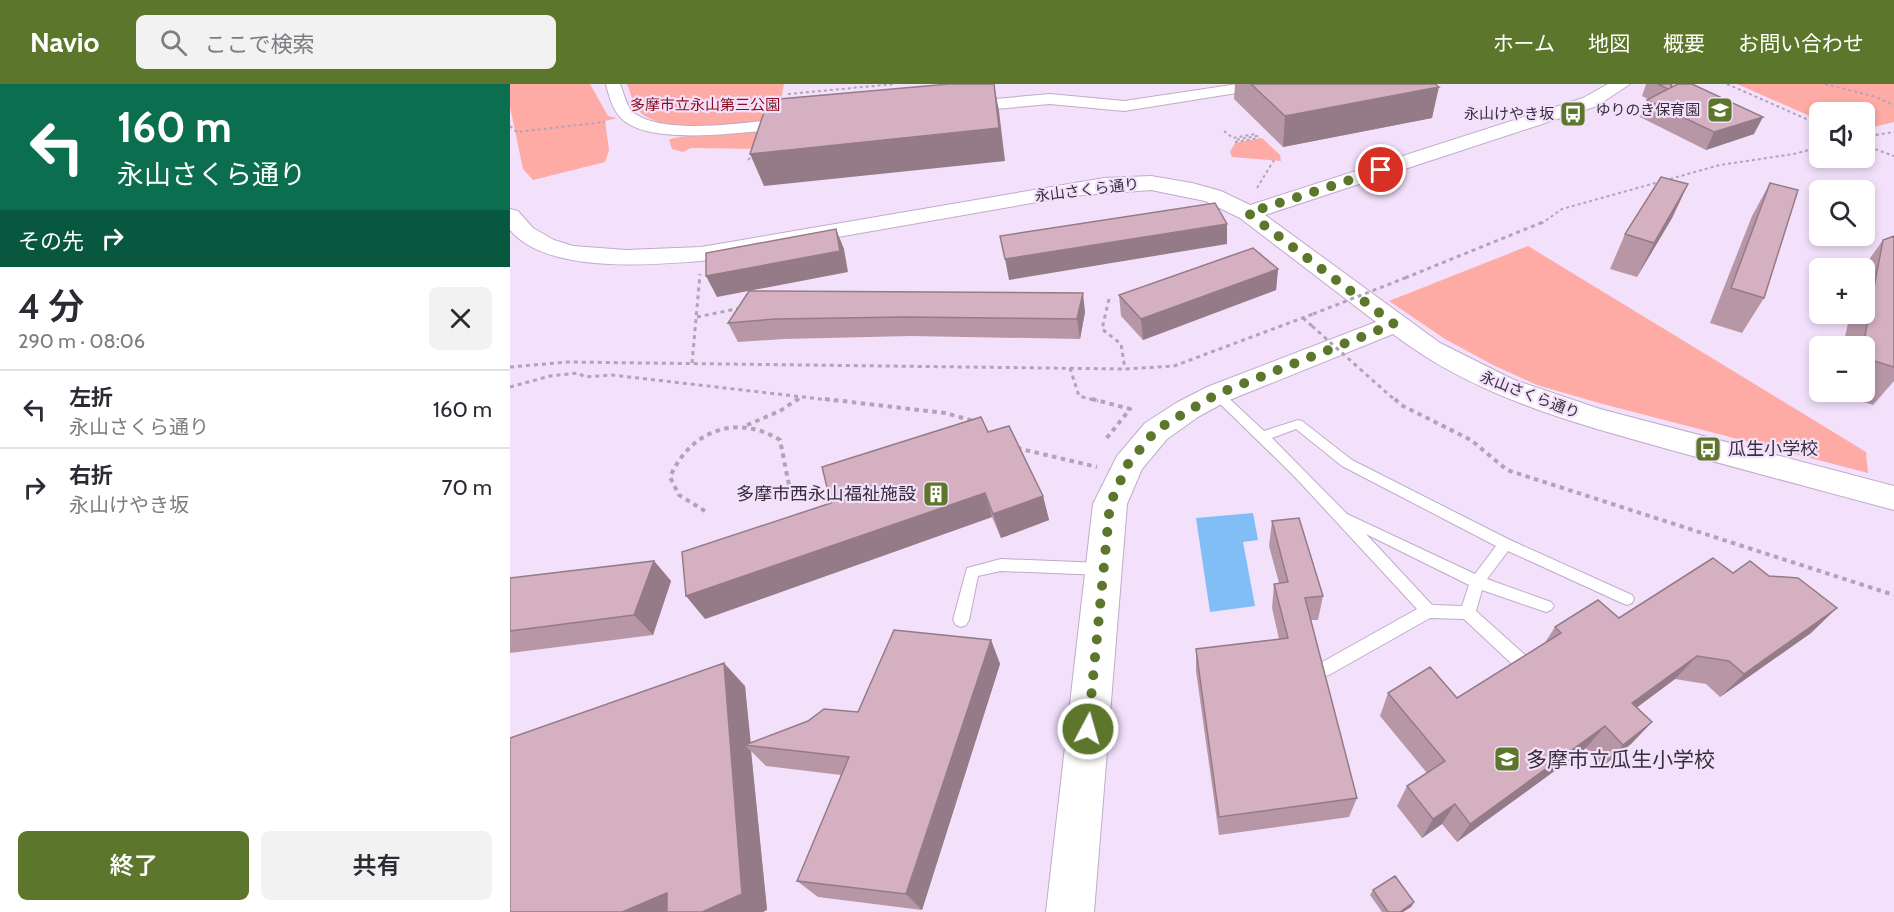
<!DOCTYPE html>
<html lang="ja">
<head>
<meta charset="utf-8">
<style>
	:root { --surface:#fff; --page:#f2f2f3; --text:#2b2b33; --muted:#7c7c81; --line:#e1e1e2; --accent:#5c772b }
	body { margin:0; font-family:Cabin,"Noto Sans JP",sans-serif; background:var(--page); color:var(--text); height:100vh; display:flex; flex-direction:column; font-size:22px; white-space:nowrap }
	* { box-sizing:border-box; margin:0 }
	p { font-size:20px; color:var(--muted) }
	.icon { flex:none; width:33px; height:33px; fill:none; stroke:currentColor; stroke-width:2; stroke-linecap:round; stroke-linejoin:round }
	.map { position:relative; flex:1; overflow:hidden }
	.drawer { display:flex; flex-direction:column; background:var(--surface); width:510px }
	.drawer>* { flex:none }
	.guide { background:#0b6e4f; color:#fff; overflow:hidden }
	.tools { position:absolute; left:1299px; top:18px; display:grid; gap:12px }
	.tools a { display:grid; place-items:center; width:66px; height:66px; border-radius:9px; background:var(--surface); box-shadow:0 3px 9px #0003; font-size:30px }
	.pin { position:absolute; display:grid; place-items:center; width:51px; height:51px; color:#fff; margin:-26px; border:3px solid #fff; border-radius:50%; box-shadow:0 2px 6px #0007 }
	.me { position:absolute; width:66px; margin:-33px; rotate:6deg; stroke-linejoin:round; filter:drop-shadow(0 0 4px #0008) }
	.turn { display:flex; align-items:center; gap:21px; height:126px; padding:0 18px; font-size:27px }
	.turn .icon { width:78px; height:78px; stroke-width:2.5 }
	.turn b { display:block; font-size:42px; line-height:51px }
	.then { display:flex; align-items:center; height:57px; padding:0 18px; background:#0003; gap:12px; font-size:22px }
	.round { display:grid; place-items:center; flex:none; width:63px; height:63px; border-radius:9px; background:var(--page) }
	.head { display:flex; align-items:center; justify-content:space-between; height:102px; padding:0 18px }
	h1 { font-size:36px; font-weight:600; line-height:45px }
	.cta { display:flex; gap:12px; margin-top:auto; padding:12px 18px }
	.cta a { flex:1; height:69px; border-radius:9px; background:var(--accent); color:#fff; font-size:24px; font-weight:600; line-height:69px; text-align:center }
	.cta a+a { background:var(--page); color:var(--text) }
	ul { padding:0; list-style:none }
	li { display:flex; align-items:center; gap:18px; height:78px; padding:0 18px; border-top:2px solid var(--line) }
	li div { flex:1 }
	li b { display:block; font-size:22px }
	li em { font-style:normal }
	header { display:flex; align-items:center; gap:36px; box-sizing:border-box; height:84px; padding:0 30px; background:var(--accent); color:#fff }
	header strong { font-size:28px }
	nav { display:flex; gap:33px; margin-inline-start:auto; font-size:21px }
	.search { width:420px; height:54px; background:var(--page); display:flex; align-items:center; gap:15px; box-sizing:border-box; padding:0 21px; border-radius:9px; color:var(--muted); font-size:22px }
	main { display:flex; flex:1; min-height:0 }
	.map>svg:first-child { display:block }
	.green { fill:#ffaba5 }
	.water { fill:#80bef5 }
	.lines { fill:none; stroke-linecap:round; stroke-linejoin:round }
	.lane-casing { stroke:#c0abc9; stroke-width:2 }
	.street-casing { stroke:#c0abc9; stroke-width:2 }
	.secondary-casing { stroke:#c0abc9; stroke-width:2 }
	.path-far2 { stroke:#b2a3b8; stroke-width:2; stroke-dasharray:3 3; stroke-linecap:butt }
	.path-far1 { stroke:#b2a3b8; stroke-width:3; stroke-dasharray:4 4; stroke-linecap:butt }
	.path { stroke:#b2a3b8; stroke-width:4; stroke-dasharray:4.5 4.5; stroke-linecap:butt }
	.lane { fill:#fff; fill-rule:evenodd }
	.street { fill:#fff; fill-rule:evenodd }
	.secondary { fill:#fff; fill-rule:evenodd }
	.path-bridge { stroke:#b2a3b8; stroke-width:3; stroke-dasharray:4 4; stroke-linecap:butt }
	.wall { fill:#b797a6 }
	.shaded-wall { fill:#957b87 }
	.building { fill:#d5b0c1; stroke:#957b87; stroke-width:1.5 }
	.route { stroke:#5c772b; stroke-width:10; stroke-dasharray:0 18 }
	.labels { text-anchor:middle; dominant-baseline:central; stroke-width:4.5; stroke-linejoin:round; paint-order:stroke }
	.far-park-label { font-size:15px; fill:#8c0c1b; stroke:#f3e1fb }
	.far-poi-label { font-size:15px; fill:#372f3b; stroke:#f3e1fb; text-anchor:end }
	.far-street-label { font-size:15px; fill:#372f3b; stroke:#f3e1fb }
	.poi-label { font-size:18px; fill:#372f3b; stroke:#f3e1fb; text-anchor:start }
	.near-poi-label { font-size:21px; fill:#372f3b; stroke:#f3e1fb; text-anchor:start }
</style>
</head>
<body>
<header>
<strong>Navio</strong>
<div class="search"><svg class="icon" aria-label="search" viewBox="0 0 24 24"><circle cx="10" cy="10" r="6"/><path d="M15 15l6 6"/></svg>ここで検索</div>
<nav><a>ホーム</a><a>地図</a><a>概要</a><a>お問い合わせ</a></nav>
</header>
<main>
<section class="drawer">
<div class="guide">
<div class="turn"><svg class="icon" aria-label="left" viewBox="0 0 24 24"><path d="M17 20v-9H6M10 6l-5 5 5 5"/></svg><div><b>160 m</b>永山さくら通り</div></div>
<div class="then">その先<svg class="icon" aria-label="right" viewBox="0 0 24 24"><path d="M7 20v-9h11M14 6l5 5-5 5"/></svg></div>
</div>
<div class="head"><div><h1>4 分</h1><p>290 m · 08:06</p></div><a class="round"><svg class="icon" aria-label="close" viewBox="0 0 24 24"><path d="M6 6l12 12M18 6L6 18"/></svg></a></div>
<ul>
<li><svg class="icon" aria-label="left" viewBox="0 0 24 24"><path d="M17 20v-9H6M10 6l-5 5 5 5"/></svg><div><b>左折</b><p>永山さくら通り</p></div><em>160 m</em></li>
<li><svg class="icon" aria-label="right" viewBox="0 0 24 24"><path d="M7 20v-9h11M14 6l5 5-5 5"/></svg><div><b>右折</b><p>永山けやき坂</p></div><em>70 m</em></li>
</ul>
<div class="cta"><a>終了</a><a>共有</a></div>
</section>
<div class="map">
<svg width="1384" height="828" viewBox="0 0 1384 828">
	<rect width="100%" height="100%" fill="#f3e1fb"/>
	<path class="green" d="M0 0H80L98 32 107 34 95 37 99 66 95 78 23 96 13 85 0 23Z
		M117 0H274L267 36C232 39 160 53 131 29 124 23 120 8 117 0Z
		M1227 0H1384V38L1355 45 1354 28H1310L1309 36Z
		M259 46 255 65 181 64 173 68 162 65 159 56C169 50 241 48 259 46Z
		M752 54 770 71 771 77 722 73 720 68 725 59Z
		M1018 162 1356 368 1358 389 1089 319 1027 301 983 281 935 255 879 217Z"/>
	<path class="water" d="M743 429 748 456 733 458 745 522 700 528 686 434Z"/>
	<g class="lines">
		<defs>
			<path id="lane" d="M707 306 711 307 754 347 788 336 792 337 842 376 1000 456 1122 511 1124 515 1122 519 1117 521 1112 519 998 467 977 495 1041 518 1044 522 1041 526 1036 528 972 506 966 527 1015 571 1017 576 1015 581 1009 583 1003 581 954 535 920 534 819 591 813 593 807 591 805 586 807 581 907 525 784 392 703 313 701 310ZM786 345 832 382 986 462 965 490 837 430 762 354ZM856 450 959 501 952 522 922 521Z
				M491 475 592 479 597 481 599 485 597 489 592 491 491 487 468 492 459 536 456 541 451 543 446 541 443 536 457 484Z"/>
			<path id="street" d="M96 0H110C114 9 116 23 124 29 156 53 246 37 285 33L293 38 285 43C246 47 139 64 111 34 102 25 99 12 96 0Z
				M728 0H765L758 4 614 27 540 20 452 28 444 23 452 18 540 10 614 17Z"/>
			<path id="secondary" d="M1098 0H1120L1087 22 755 131 930 259 1004 296 1090 325 1384 402V426C1312 407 1240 387 1168 368 1068 340 966 314 883 250L717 317 688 333 657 355 632 385 617 420 584 828H536L583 420 607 372 635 339 666 319 697 303 866 238 730 134 695 117 641 106 562 112 191 177C139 181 37 190 0 146V125L8 127 23 144 44 156 63 162 116 166 191 163 594 94 641 92 682 99 711 107 740 121 1073 14Z"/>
		</defs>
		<use href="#lane" class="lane-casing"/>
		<use href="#street" class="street-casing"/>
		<use href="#secondary" class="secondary-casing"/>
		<path class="path-far2" d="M1217 0 1310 41
			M1315 0 1363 12 1384 21
			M278 10 385 0
			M0 42 7 48 95 38
			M714 47 723 54 745 50 747 52 725 56 726 58 749 54
			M1354 53 1384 48
			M1354 61 1384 72
			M238 76 244 70
			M747 104 764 76
			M1031 140 1052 125 1210 81 1284 70 1310 63"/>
		<path class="path-far1" d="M895 194 1033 138
			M599 215 592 245 611 260 615 285
			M187 233 231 224
			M793 234 802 242
			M182 279 190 190
			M0 283 58 278 615 285 664 282 803 230
			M560 284 569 312 588 317
			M850 285 886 317
			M0 303 40 292 68 289 75 293 102 291 328 317
			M286 317 292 313"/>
		<path class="path" d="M315 315 435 329 464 337
			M582 315 620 325 596 355
			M885 315 891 321 961 356 997 386 1384 511
			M237 341 270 327 288 315
			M507 364 587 383
			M195 427 169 411 160 393C180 347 226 329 270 356L279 401"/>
		<use href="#lane" class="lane"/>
		<use href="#street" class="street"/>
		<use href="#secondary" class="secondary"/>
		<path class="path-bridge" d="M803 230 895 194
			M802 242 850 285"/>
	</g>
	<path class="wall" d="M725 0H925L922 34 773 63 724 15Z
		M1136 0H1162L1160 4 1244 50 1196 66 1130 33 1137 16 1138 15 1132 12Z
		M1260 99 1254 214 1232 249 1200 239 1242 132Z
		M1178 100 1162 134 1127 193 1100 185 1115 150Z
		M1384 152V297L1363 321 1323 308H1354V262H1333L1340 230H1354V184H1353L1373 156Z
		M768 185 766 206 633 256 611 232 609 211Z
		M239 207 575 228 570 255 401 252 274 255 228 258 218 239Z
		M478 348 533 412 539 436 491 454 482 433 195 535 321 419Z
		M762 437 813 512 808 536H801L847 714 839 733 709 751 686 587V565L769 555 762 524 764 500 769 499 759 462Z
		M144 477 161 497 143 551 0 569V494Z
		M1109 534 1301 549 1210 613 1196 600 1165 595 1126 624 1142 638 1121 660 1093 682 1076 664 947 758 932 740 912 754 887 722 897 702 917 689 870 632 878 609 947 614 1034 560 1045 543Z
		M481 556 490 580 412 826 308 813 287 797 331 691 256 682 241 667 257 826 0 828 235 602 240 659 348 628Z
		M863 806 904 818 901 823 893 828H872L860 811Z"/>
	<path class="shaded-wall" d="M484 0 489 27 495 77 254 102 240 70Z
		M929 3 922 34 773 63 775 32Z
		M1253 33 1244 50 1196 66 1204 48Z
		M1178 100 1162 134 1127 193 1144 159Z
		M717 140V160L499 196 495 175Z
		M326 145 334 165 338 188 207 213 196 192Z
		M768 185 766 206 633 256 631 235Z
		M573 209 575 228 570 255 567 235Z
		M475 409 482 433 195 535 176 512Z
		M533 412 539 436 491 454 483 430Z
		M144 477 161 497 143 551 124 531Z
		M1327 524 1301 549 1210 613 1234 590Z
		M481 556 490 580 412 826 396 810Z
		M1187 572 1165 595 1102 642 1122 619Z
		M214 579 235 602 241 661H235L241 667 257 826 253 828H192Z
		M1142 638 1121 660 1093 682 1113 661Z
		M1095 642 1076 664 947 758 960 740Z
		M945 720 932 740 912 754 923 735Z
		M157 809 179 828H112Z
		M904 818 901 823 893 828H890Z"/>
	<path class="building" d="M439 0H484L489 44 240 70 258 16Z
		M741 0H925L929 3 775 32Z
		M1148 0H1162L1160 4 1168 0H1182L1253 33 1204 48 1137 16 1158 5Z
		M1151 93 1178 100 1144 159 1115 150Z
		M1260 99 1288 106 1254 214 1221 204Z
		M705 119 717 140 495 175 490 152Z
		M326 145 330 167 196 192V169Z
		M1384 152V283L1354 274V262H1353L1373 156Z
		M743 164 768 185 631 235 609 211Z
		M239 207 573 209 567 235 395 233 265 235 218 239Z
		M471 333 478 348 499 342 533 412 483 430 475 409 176 512 172 468 321 419 312 383Z
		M789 434 813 512 795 514 847 714 709 733 686 565 778 554 764 500 778 498 762 437Z
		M1203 474 1223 489 1240 477 1259 492 1288 494 1327 524 1234 590 1219 577 1187 572 1122 619 1142 638 1113 661 1095 642 960 740 945 720 923 735 897 702 935 677 878 609 920 583 947 614 1051 549 1045 543 1088 516 1109 534Z
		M144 477 124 531 0 547V494Z
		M384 546 481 556 396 810 287 797 339 673 235 661 298 637 314 625 348 628Z
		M214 579 232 810 192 828H157V809L112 828H0V654Z
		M885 792 904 818 890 828H878L863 806Z"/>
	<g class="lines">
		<path class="route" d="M578 645 600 420 618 380 646 346 707 310 884 240 738 129 871 86"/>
	</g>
	<defs>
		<symbol id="school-square" viewBox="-11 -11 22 22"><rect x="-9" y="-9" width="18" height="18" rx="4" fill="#5c772b" stroke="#f3e1fb"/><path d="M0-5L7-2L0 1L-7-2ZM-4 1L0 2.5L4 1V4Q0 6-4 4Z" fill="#fff"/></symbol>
		<symbol id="bus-square" viewBox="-11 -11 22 22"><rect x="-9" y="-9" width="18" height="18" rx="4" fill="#5c772b" stroke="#f3e1fb"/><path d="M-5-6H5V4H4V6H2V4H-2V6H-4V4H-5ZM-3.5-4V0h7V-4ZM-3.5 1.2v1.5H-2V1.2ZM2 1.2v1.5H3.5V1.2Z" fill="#fff"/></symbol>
		<symbol id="building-square" viewBox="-11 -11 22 22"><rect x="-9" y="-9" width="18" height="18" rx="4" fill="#5c772b" stroke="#f3e1fb"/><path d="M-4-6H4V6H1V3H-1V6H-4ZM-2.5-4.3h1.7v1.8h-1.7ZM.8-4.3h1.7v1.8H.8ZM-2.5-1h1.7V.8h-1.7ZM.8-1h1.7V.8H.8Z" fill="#fff"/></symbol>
	</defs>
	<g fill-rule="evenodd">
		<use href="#school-square" x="1195" y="11" width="30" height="30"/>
		<use href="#bus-square" x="1048" y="15" width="30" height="30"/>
		<use href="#bus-square" x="1183" y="350" width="30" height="30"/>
		<use href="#building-square" x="411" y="395" width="30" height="30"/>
		<use href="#school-square" x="982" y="660" width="30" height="30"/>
	</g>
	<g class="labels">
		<g class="far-park-label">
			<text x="195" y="21">多摩市立永山第三公園</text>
		</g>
		<g class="far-poi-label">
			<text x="1190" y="26">ゆりのき保育園</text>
			<text x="1044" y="30">永山けやき坂</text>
		</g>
		<g class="far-street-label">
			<text transform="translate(577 106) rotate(-7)">永山さくら通り</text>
			<text transform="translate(1020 311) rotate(21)">永山さくら通り</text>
		</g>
		<g class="poi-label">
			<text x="1218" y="365">瓜生小学校</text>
			<text x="406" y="410" text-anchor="end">多摩市西永山福祉施設</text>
		</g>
		<g class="near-poi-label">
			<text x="1016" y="675">多摩市立瓜生小学校</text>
		</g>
	</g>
</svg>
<div class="tools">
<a><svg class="icon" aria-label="sound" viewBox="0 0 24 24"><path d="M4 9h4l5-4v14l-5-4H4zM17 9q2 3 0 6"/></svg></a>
<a><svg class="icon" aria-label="search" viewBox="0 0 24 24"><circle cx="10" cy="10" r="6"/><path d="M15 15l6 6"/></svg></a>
<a>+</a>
<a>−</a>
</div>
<div class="pin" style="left:871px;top:86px;background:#d93025"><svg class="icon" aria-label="arrive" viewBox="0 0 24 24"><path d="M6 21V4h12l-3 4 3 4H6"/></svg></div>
<svg class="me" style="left:578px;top:645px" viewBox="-20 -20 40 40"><circle r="17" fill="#5c772b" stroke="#fff" stroke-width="3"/><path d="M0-11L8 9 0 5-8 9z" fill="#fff"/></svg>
</div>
</main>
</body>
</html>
